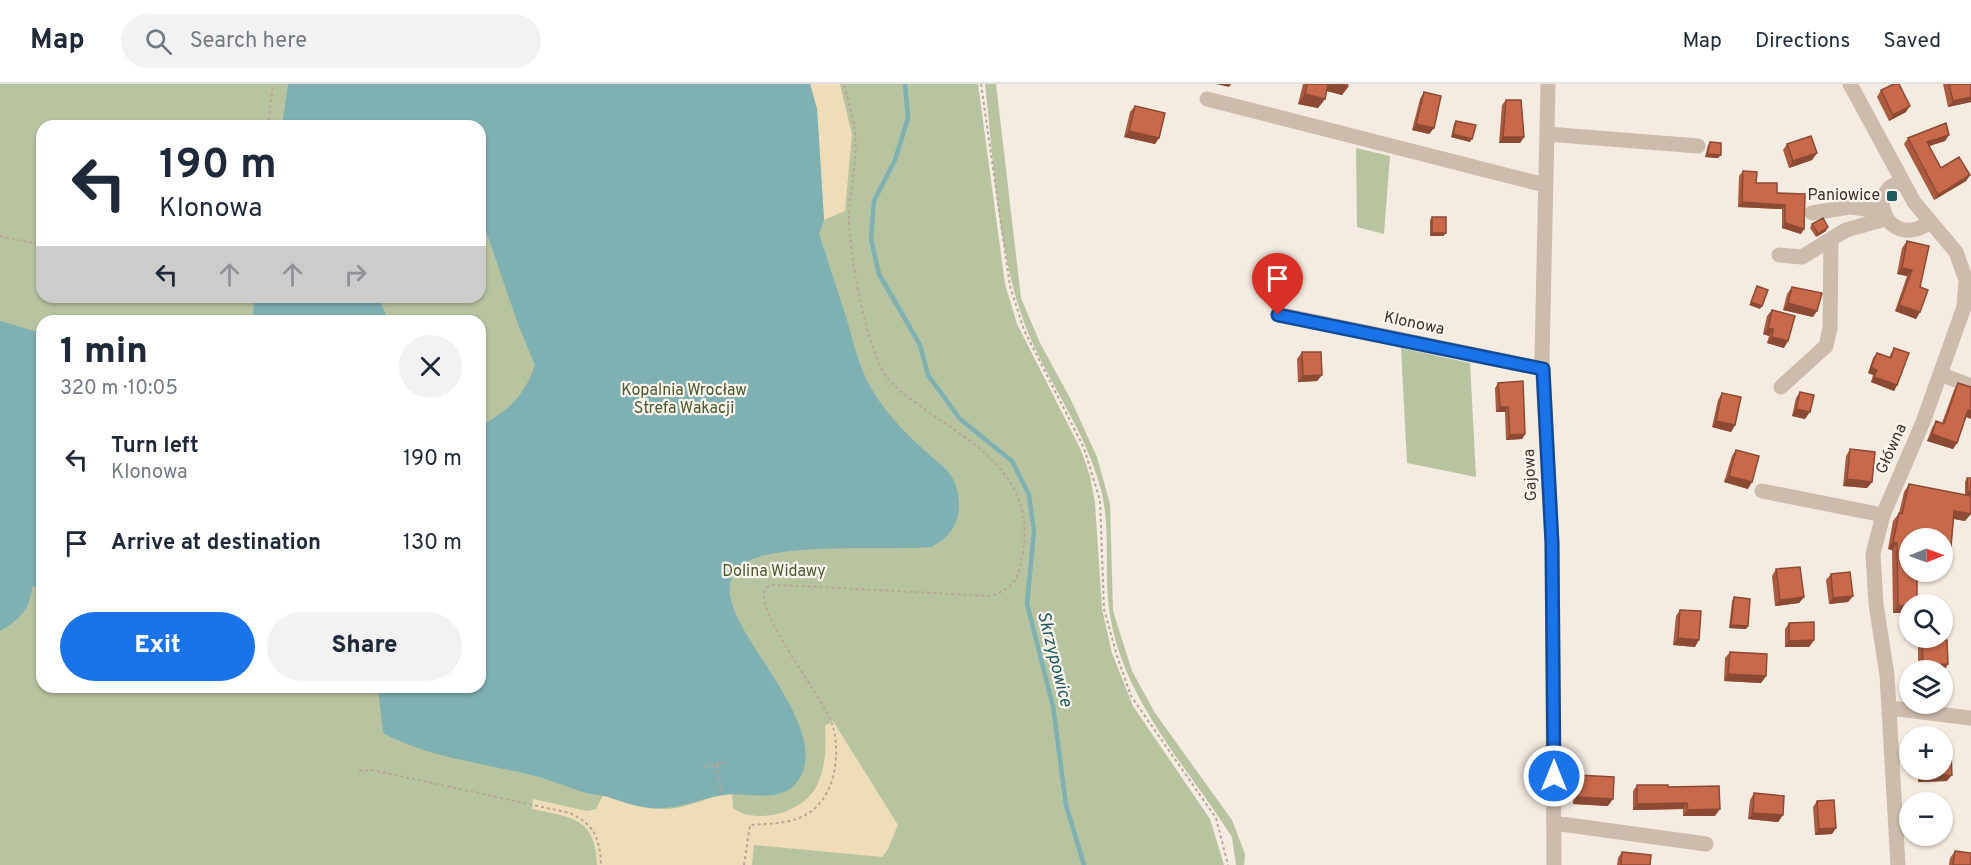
<!DOCTYPE html>
<html lang="en">
<head>
<meta charset="utf-8">
<style>
	:root { --surface:#fff; --page:#f2f2f3; --text:#1f2937; --muted:#747a83; --line:#e0e1e3; --accent:#1a73e8 }
	body { margin:0; font-family:Overpass,sans-serif; background:var(--page); color:var(--text); height:100vh; display:flex; flex-direction:column; font-size:22px; white-space:nowrap }
	* { box-sizing:border-box; margin:0 }
	p { font-size:20px; color:var(--muted) }
	.icon { flex:none; width:33px; height:33px; fill:none; stroke:currentColor; stroke-width:2; stroke-linecap:round; stroke-linejoin:round }
	.map { position:relative; flex:1; overflow:hidden }
	.side { position:absolute; left:36px; top:231px; width:450px; height:378px; display:flex; flex-direction:column; background:var(--surface); border-radius:18px; box-shadow:0 2px 4px #0004 }
	.side>* { flex:none }
	.guide { position:absolute; left:36px; top:36px; width:450px; height:183px; border-radius:18px; box-shadow:0 2px 4px #0004; background:#fff; color:var(--text); overflow:hidden }
	.needle { width:39px; rotate:89deg }
	.tools { position:absolute; left:1899px; top:444px; display:grid; gap:12px }
	.tools a { display:grid; place-items:center; width:54px; height:54px; border-radius:50%; background:var(--surface); box-shadow:0 2px 4px #0004; font-size:30px }
	.pin { position:absolute; display:grid; place-items:center; width:51px; height:51px; color:#fff; margin:-62px -26px; border-radius:50% 50% 50% 0; rotate:-45deg; box-shadow:0 0 6px #0007 }
	.pin .icon { rotate:45deg }
	.me { position:absolute; width:66px; margin:-33px; rotate:0deg; stroke-linejoin:round; filter:drop-shadow(0 0 4px #0008) }
	.turn { display:flex; align-items:center; gap:21px; height:126px; padding:0 24px; font-size:27px }
	.turn .icon { width:78px; height:78px; stroke-width:2.5 }
	.turn b { display:block; font-size:42px; line-height:51px }
	.lanes { display:flex; align-items:center; height:57px; padding:0 24px; background:#0003; justify-content:center; gap:30px; direction:ltr }
	.lanes .off { opacity:.35 }
	.round { display:grid; place-items:center; flex:none; width:63px; height:63px; border-radius:32px; background:var(--page) }
	.summary { display:flex; align-items:center; justify-content:space-between; height:102px; padding:0 24px }
	h1 { font-size:36px; font-weight:800; line-height:45px }
	.button { display:flex; gap:12px; margin-top:auto; padding:12px 24px }
	.button a { flex:1; height:69px; border-radius:36px; background:var(--accent); color:#fff; font-size:24px; font-weight:800; line-height:69px; text-align:center }
	.button a+a { background:var(--page); color:var(--text) }
	ul { padding:0; list-style:none }
	li { display:flex; align-items:center; gap:18px; height:84px; padding:0 24px }
	li div { flex:1 }
	li b { display:block; font-size:22px }
	li em { font-style:normal }
	header { display:flex; align-items:center; gap:36px; box-sizing:border-box; height:84px; padding:0 30px; background:var(--surface); border-bottom:2px solid var(--line) }
	header strong { font-size:28px }
	nav { display:flex; gap:33px; margin-inline-start:auto; font-size:21px }
	.search { width:420px; height:54px; background:var(--page); display:flex; align-items:center; gap:15px; box-sizing:border-box; padding:0 21px; border-radius:33px; color:var(--muted); font-size:22px }
	.map>svg:first-child { display:block }
	.green { fill:#b8c4a0; fill-rule:evenodd }
	.sand { fill:#efdcb8 }
	.water { fill:#7fb0b2 }
	.lines { fill:none; stroke-linecap:round; stroke-linejoin:round }
	.stream { stroke:#7fb0b2; stroke-width:4.5 }
	.path { stroke:#b9a596; stroke-width:2; stroke-dasharray:3 3; stroke-linecap:butt }
	.minor { stroke:#cdbbac; stroke-width:15 }
	.wall { fill:#ac5a40 }
	.shaded-wall { fill:#8c4a34 }
	.building { fill:#c8694b; stroke:#8c4a34; stroke-width:1.5 }
	.route-casing { stroke:#114b97; stroke-width:15 }
	.route { stroke:#1a73e8; stroke-width:10 }
	.poi-dot { fill:#1f5a5e; stroke:#fbf5ee; stroke-width:2 }
	.labels { text-anchor:middle; dominant-baseline:central; stroke-width:4.5; stroke-linejoin:round; paint-order:stroke }
	.poi-label { font-size:16px; fill:#3b302b; stroke:#fbf5ee; text-anchor:end }
	.street-label { font-size:16px; fill:#3b302b; stroke:#fbf5ee }
	.park-label { font-size:16px; fill:#4a5a2e; stroke:#fbf5ee }
	.water-label { font-size:18px; font-style:italic; fill:#1f5a5e; stroke:#fbf5ee }
</style>
</head>
<body>
<header>
<strong>Map</strong>
<div class="search"><svg class="icon" aria-label="search" viewBox="0 0 24 24"><circle cx="10" cy="10" r="6"/><path d="M15 15l6 6"/></svg>Search here</div>
<nav><a>Map</a><a>Directions</a><a>Saved</a></nav>
</header>
<div class="map">
<svg width="1971" height="781" viewBox="0 0 1971 781">
	<rect width="100%" height="100%" fill="#f4ebe1"/>
	<path class="green" d="M0 0H978L1005 200 1017 240 1081 366 1090 392 1095 419 1102 525 1112 569 1133 622 1210 735 1224 781H0ZM42 42H480V213H42ZM42 237H480V603H42Z
		M985 0H996L1021 214 1040 259 1070 314 1097 373 1110 420 1113 527 1132 587 1155 629 1232 736 1245 770 1244 781H1236L1232 753C1186 681 1120 612 1109 524 1104 486 1111 443 1101 406 1086 346 1047 298 1025 241 997 166 994 79 985 0Z
		M1356 64 1390 72 1384 150 1357 143Z
		M1401 264 1470 279 1476 393 1407 379Z"/>
	<path class="sand" d="M810 0H840L852 51 845 127 824 136 817 25Z
		M833 637 898 741 887 767 882 773 754 761 752 781H597C595 733 573 734 532 725L533 715 587 727 596 725 603 711C627 721 656 729 681 723 698 719 714 711 732 710L733 724C757 742 805 728 817 701 826 683 826 662 825 642Z"/>
	<path class="water" d="M288 0H810L817 25 824 136 819 150C828 177 837 205 846 233 853 256 858 281 870 302 883 326 903 347 923 365 936 378 950 384 956 402 964 429 956 451 931 463 881 467 801 459 755 474 748 476 738 483 734 490 704 532 836 636 799 695 782 722 747 707 723 711 698 715 678 726 652 724 635 723 620 716 604 712 598 710 592 711 586 709 569 704 552 696 535 692 484 679 429 674 383 649L378 603H480V342C508 328 525 311 535 281L519 243 485 144 480 139V42H282Z
		M255 213H378L389 237H252Z
		M0 237 42 249V502L32 503C31 525 18 537 0 547Z"/>
	<g class="lines">
		<path class="stream" d="M905 0 908 34 895 76 874 117 871 155 879 190 920 261 928 291 960 335 1012 377 1029 411 1034 447 1027 520 1053 622 1066 721 1084 781"/>
		<path class="path" d="M981 0 1010 202 1024 246 1084 364 1100 416 1104 525 1117 572 1131 612 1216 734 1228 781
			M268 42 273 0
			M0 152 42 161
			M717 681 722 711
			M704 683 727 678
			M359 687 372 686 570 729C595 741 600 755 601 781
			M744 781 750 741C786 739 814 739 830 702 837 685 838 660 833 643 826 615 754 530 765 505L770 501H781L992 512C1017 501 1018 495 1023 468 1035 396 981 364 929 328 914 317 894 305 884 289 866 260 849 170 849 135 849 107 858 77 855 49 853 33 848 16 844 0"/>
		<path class="minor" d="M1548 0 1542 273 1552 459 1554 781
			M1850 0 1914 118 1956 168 1966 196 1964 223 1923 338 1883 431 1873 470 1876 520 1887 591 1898 781
			M1207 15 1545 101
			M1547 50 1698 62
			M1901 97 1889 104 1882 114C1882 143 1905 155 1929 139
			M1812 129 1850 123 1882 127
			M1779 171 1802 173 1846 146 1885 135
			M1278 230 1543 285
			M1940 290 1971 302
			M1781 303 1826 262 1830 244 1831 155
			M1762 407 1883 431
			M1889 624 1971 634
			M1554 739 1706 760"/>
	</g>
	<path class="wall" d="M1303 0H1349L1342 11 1327 7 1325 15 1318 24 1298 20Z
		M1943 0H1971V18L1948 23Z
		M1881 6 1906 28 1889 37 1877 13Z
		M1424 8 1434 44 1429 50 1412 46 1420 15Z
		M1506 16 1524 53 1520 59H1499L1502 21Z
		M1135 22 1159 54 1155 60 1124 53 1130 28Z
		M1456 37 1470 58 1451 53 1454 40Z
		M1949 51 1945 57 1929 62 1941 84 1970 91 1966 97 1934 116 1904 60 1908 54Z
		M1710 58 1718 74 1705 73 1708 61Z
		M1787 60 1817 69 1812 76 1789 84 1783 66Z
		M1743 87 1756 99 1777 109 1805 110 1801 150 1782 144V125L1738 123 1739 92Z
		M1432 133 1446 149 1443 152H1430V136Z
		M1812 140 1826 147 1816 153 1810 144Z
		M1907 157 1920 203V228L1916 235 1895 227 1907 192 1897 190 1902 164Z
		M1792 203 1813 233 1783 226 1787 210Z
		M1772 226 1784 264 1767 259 1769 252 1763 250 1767 232Z
		M1894 264 1897 301 1894 307 1871 298 1873 291 1868 289 1873 274 1877 269 1889 273Z
		M1302 268 1322 291 1317 297 1298 298 1297 275Z
		M1498 299 1525 350 1522 355 1506 356 1505 328H1496L1495 304Z
		M1958 299 1965 333 1953 365 1927 357 1932 344 1936 337 1942 339 1954 306Z
		M1800 308 1805 335 1792 332 1796 314Z
		M1722 309 1735 341 1731 348 1712 343 1718 316Z
		M1850 365 1872 398 1867 404 1843 402 1846 372Z
		M1736 366 1748 405 1724 398 1732 372Z
		M1967 394 1971 411H1966L1965 437 1954 435 1951 463 1946 470H1942V454H1910V529H1893L1892 466 1888 465 1893 437 1899 429 1904 408 1909 400 1965 411V398Z
		M1776 485 1804 513 1799 519 1775 522 1772 492Z
		M1831 490 1853 512 1848 518 1829 520 1826 496Z
		M1734 513 1748 542 1746 545 1729 544 1732 517Z
		M1680 526 1695 563 1673 561 1676 532Z
		M1789 539 1814 556 1809 563H1785V545Z
		M1922 557 1944 587 1918 586V564Z
		M1730 568 1766 592 1761 599 1724 597 1725 574Z
		M1918 686H1942L1947 697 1918 698Z
		M1578 691 1608 722 1573 720 1574 698Z
		M1637 701 1668 703 1715 732H1683V725L1633 726V707Z
		M1754 709 1783 731 1778 738 1748 735 1750 716Z
		M1817 717 1836 744 1832 750 1815 751 1813 723Z
		M1955 767 1971 781H1949L1950 774Z
		M1622 768 1650 781H1617L1618 774Z"/>
	<path class="shaded-wall" d="M1216 0H1231L1229 3Z
		M1327 0H1342L1349 2 1342 11 1323 6Z
		M1305 10 1325 15 1318 24 1298 20Z
		M1971 13V18L1948 23 1953 17Z
		M1910 22 1906 28 1889 37 1893 31Z
		M1416 40 1434 44 1429 50 1412 46Z
		M1129 47 1159 54 1155 60 1124 53Z
		M1453 50 1472 55 1470 58 1451 53Z
		M1949 51 1945 57 1923 64 1927 58Z
		M1503 53H1524L1520 59H1499Z
		M1817 69 1812 76 1789 84 1793 77Z
		M1707 70 1721 71 1718 74 1705 73Z
		M1970 91 1966 97 1934 116 1938 111Z
		M1742 118 1785 121 1782 125 1738 123Z
		M1785 139 1804 145 1801 150 1782 144Z
		M1828 143 1826 147 1816 153 1818 150Z
		M1432 149H1446L1443 152H1430Z
		M1902 184 1912 186 1907 192 1897 190Z
		M1751 218 1762 222 1760 225 1749 221Z
		M1788 219 1817 227 1813 233 1783 226Z
		M1899 221 1920 228 1916 235 1895 227Z
		M1768 244 1773 245 1769 252 1763 250Z
		M1772 253 1788 257 1784 264 1767 259Z
		M1871 283 1877 286 1873 291 1868 289Z
		M1322 291 1317 297 1298 298 1303 292Z
		M1874 293 1897 301 1894 307 1871 298Z
		M1500 323H1508L1505 328H1496Z
		M1796 325 1810 328 1805 335 1792 332Z
		M1968 326 1971 327V335L1963 332Z
		M1716 337 1735 341 1731 348 1712 343Z
		M1525 350 1522 355 1506 356 1510 351Z
		M1932 350 1957 359 1953 365 1927 357Z
		M1729 392 1752 398 1748 405 1724 398Z
		M1847 395 1872 398 1867 404 1843 402Z
		M1971 407V411H1965L1968 408Z
		M1954 427 1971 430 1965 437 1949 434Z
		M1893 458 1897 459 1892 466 1888 465Z
		M1942 462 1951 463 1946 470H1942Z
		M1853 512 1848 518 1829 520 1833 514Z
		M1804 513 1799 519 1775 522 1780 516Z
		M1898 522H1910V529H1893Z
		M1731 541 1748 542 1746 545 1729 544Z
		M1678 554 1699 556 1695 563 1673 561Z
		M1814 556 1809 563H1785L1789 557Z
		M1948 580 1944 587 1919 586 1923 581Z
		M1728 590 1766 592 1761 599 1724 597Z
		M1952 691 1947 697 1918 698 1923 692Z
		M1577 713 1613 715 1608 722 1573 720Z
		M1687 719 1683 725 1633 726 1637 720Z
		M1720 725 1715 732H1683L1688 726Z
		M1753 729 1783 731 1778 738 1748 735Z
		M1836 744 1832 750 1815 751 1819 745Z"/>
	<path class="building" d="M1307 0H1328L1325 15 1305 10Z
		M1894 0H1899L1910 22 1893 31 1881 6Z
		M1949 0H1971V13L1953 17Z
		M1424 8 1441 12 1434 44 1416 40Z
		M1506 16H1521L1524 53H1503Z
		M1135 22 1165 29 1159 54 1129 47Z
		M1456 37 1476 41 1472 55 1453 50Z
		M1946 39 1949 51 1927 58 1941 84 1959 73 1970 91 1938 111 1908 54Z
		M1811 52 1817 69 1793 77 1787 60Z
		M1710 58 1721 59V71L1707 70Z
		M1743 87 1757 88 1756 99H1777V109L1805 110 1804 145 1785 139V121L1742 118Z
		M1432 133H1446V149H1432Z
		M1823 134 1828 143 1818 150 1812 140Z
		M1907 157 1929 162 1920 203 1928 206 1920 228 1899 221 1912 186 1902 184Z
		M1757 202 1768 206 1762 222 1751 218Z
		M1792 203 1822 209 1817 227 1788 219Z
		M1772 226 1795 232 1788 257 1772 253 1773 245 1768 244Z
		M1894 264 1909 269 1897 301 1874 293 1877 286 1871 283 1877 269 1891 274Z
		M1302 268H1321L1322 291 1303 292Z
		M1523 297 1525 350 1510 351 1508 323H1500L1498 299Z
		M1958 299 1971 303V327L1968 326 1957 359 1932 350 1936 337 1944 340Z
		M1800 308 1814 311 1810 328 1796 325Z
		M1722 309 1741 313 1735 341 1716 337Z
		M1850 365 1875 368 1872 398 1847 395Z
		M1736 366 1759 372 1752 398 1729 392Z
		M1967 394H1971V407L1968 408Z
		M1909 400 1971 412V430L1954 427 1951 463 1942 462V454H1910V488H1917V520L1898 522 1897 459 1893 458 1899 429 1902 430Z
		M1800 483 1804 513 1780 516 1776 485Z
		M1850 488 1853 512 1833 514 1831 490Z
		M1734 513 1750 515 1748 542 1731 541Z
		M1680 526 1701 527 1699 556 1678 554Z
		M1814 538V556L1789 557V539Z
		M1947 556 1948 580 1923 581 1922 557Z
		M1730 568 1767 570 1766 592 1728 590Z
		M1951 672 1952 691 1923 692V686H1942V673Z
		M1578 691 1614 693 1613 715 1577 713Z
		M1637 701H1668V703L1719 702 1720 725 1688 726 1687 719 1637 720Z
		M1754 709 1784 712 1783 731 1753 729Z
		M1834 716 1836 744 1819 745 1817 717Z
		M1955 767 1971 769V781H1953Z
		M1622 768 1651 771 1650 781H1621Z"/>
	<g class="lines">
		<defs>
			<path id="route" d="M1278 231 1543 285 1552 459 1554 692"/>
		</defs>
		<use href="#route" class="route-casing"/>
		<use href="#route" class="route"/>
	</g>
	<rect class="poi-dot" x="1886" y="106" width="12" height="12" rx="3"/>
	<g class="labels">
		<g class="poi-label">
			<text x="1880" y="112">Paniowice</text>
		</g>
		<g class="street-label">
			<text transform="translate(1414 240) rotate(12)">Klonowa</text>
			<text transform="translate(1892 365) rotate(-66)">Główna</text>
			<text transform="translate(1531 391) rotate(-93)">Gajowa</text>
		</g>
		<g class="park-label">
			<text x="684" y="307">Kopalnia Wrocław<tspan x="684" dy="18">Strefa Wakacji</tspan></text>
			<text x="774" y="488">Dolina Widawy</text>
		</g>
		<g class="water-label">
			<text transform="translate(1054 575) rotate(76)">Skrzypowice</text>
		</g>
	</g>
</svg>
<div class="tools">
<a><svg class="needle" viewBox="-14 -14 28 28"><path d="M0-13l5 13h-10z" fill="#e53935"/><path d="M0 13l5-13h-10z" fill="#747a83"/></svg></a>
<a><svg class="icon" aria-label="search" viewBox="0 0 24 24"><circle cx="10" cy="10" r="6"/><path d="M15 15l6 6"/></svg></a>
<a><svg class="icon" aria-label="layers" viewBox="0 0 24 24"><path d="M12 4l9 5-9 5-9-5zM3 14l9 5 9-5"/></svg></a>
<a>+</a>
<a>−</a>
</div>
<div class="pin" style="left:1278px;top:231px;background:#d93025"><svg class="icon" aria-label="arrive" viewBox="0 0 24 24"><path d="M6 21V4h12l-3 4 3 4H6"/></svg></div>
<svg class="me" style="left:1554px;top:692px" viewBox="-20 -20 40 40"><circle r="17" fill="#1a73e8" stroke="#fff" stroke-width="3"/><path d="M0-11L8 9 0 5-8 9z" fill="#fff"/></svg>
<div class="guide">
<div class="turn"><svg class="icon" aria-label="left" viewBox="0 0 24 24"><path d="M17 20v-9H6M10 6l-5 5 5 5"/></svg><div><b>190 m</b>Klonowa</div></div>
<div class="lanes"><svg class="icon" aria-label="left" viewBox="0 0 24 24"><path d="M17 20v-9H6M10 6l-5 5 5 5"/></svg><svg class="icon off" aria-label="ahead" viewBox="0 0 24 24"><path d="M12 20V5M6 11l6-6 6 6"/></svg><svg class="icon off" aria-label="ahead" viewBox="0 0 24 24"><path d="M12 20V5M6 11l6-6 6 6"/></svg><svg class="icon off" aria-label="right" viewBox="0 0 24 24"><path d="M7 20v-9h11M14 6l5 5-5 5"/></svg></div>
</div>
<section class="side">
<div class="summary"><div><h1>1 min</h1><p>320 m · 10:05</p></div><a class="round"><svg class="icon" aria-label="close" viewBox="0 0 24 24"><path d="M6 6l12 12M18 6L6 18"/></svg></a></div>
<ul>
<li><svg class="icon" aria-label="left" viewBox="0 0 24 24"><path d="M17 20v-9H6M10 6l-5 5 5 5"/></svg><div><b>Turn left</b><p>Klonowa</p></div><em>190 m</em></li>
<li><svg class="icon" aria-label="arrive" viewBox="0 0 24 24"><path d="M6 21V4h12l-3 4 3 4H6"/></svg><div><b>Arrive at destination</b></div><em>130 m</em></li>
</ul>
<div class="button"><a>Exit</a><a>Share</a></div>
</section>
</div>
</body>
</html>
